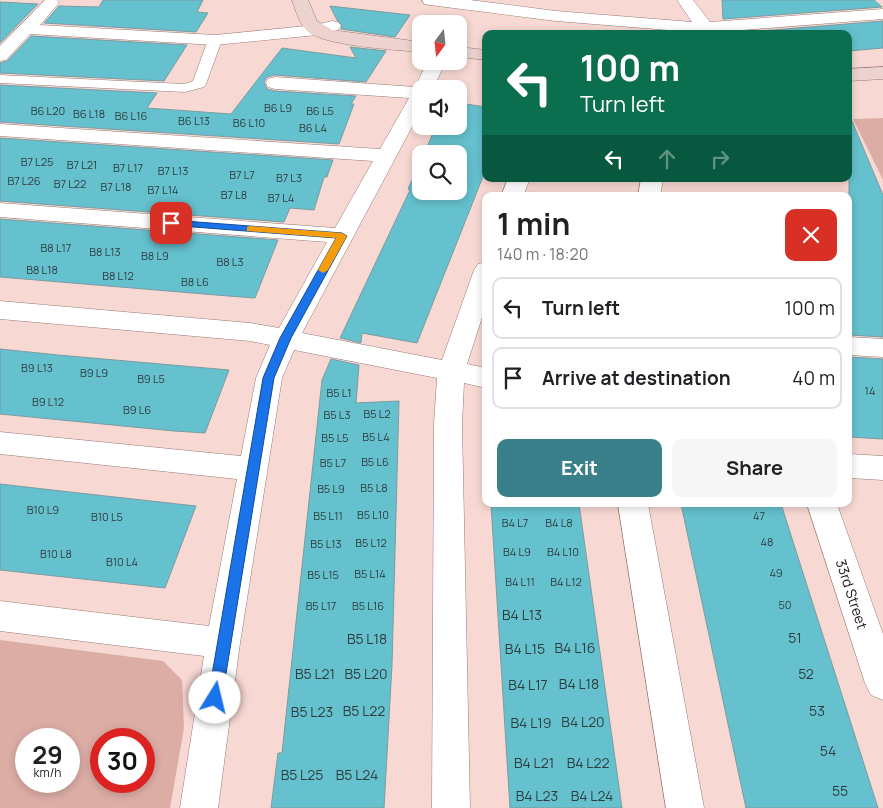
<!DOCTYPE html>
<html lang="en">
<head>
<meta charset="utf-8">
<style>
	:root { --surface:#fff; --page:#f6f6f6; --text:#202124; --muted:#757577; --line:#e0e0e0; --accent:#39808a }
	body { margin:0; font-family:Manrope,sans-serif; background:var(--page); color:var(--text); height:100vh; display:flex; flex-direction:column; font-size:19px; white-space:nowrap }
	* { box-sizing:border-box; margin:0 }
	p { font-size:16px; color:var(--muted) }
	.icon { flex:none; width:28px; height:28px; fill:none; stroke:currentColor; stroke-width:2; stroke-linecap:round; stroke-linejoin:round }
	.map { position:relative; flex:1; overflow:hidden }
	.panel { position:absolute; left:482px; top:192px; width:370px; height:315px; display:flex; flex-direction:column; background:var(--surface); border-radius:10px; box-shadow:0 2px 8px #0003 }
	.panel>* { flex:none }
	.guide { position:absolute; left:482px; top:30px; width:370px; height:152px; border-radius:10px; box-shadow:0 2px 8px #0003; background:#0b6e4f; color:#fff; overflow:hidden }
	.needle { width:32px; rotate:195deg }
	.buttons { position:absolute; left:412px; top:15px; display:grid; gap:10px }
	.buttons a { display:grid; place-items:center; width:55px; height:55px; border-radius:10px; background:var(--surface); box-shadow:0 2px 8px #0003; font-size:25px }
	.speed { position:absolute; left:15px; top:728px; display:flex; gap:10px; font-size:25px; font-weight:700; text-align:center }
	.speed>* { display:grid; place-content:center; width:65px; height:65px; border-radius:50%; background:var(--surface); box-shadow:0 2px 8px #0003; line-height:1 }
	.speed small { font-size:12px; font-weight:400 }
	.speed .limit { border:8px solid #d22; background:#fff; color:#111 }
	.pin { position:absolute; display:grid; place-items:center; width:42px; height:42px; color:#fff; margin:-21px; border-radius:10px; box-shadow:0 2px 8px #0006 }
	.me { position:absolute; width:55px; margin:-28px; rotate:9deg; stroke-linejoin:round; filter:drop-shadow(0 0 4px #0008) }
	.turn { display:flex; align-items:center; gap:18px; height:105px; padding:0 15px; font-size:22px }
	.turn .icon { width:65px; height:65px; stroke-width:2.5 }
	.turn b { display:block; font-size:35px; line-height:42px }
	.lanes { display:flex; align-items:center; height:48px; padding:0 15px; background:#0003; justify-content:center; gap:25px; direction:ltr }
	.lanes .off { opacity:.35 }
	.round { display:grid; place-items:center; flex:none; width:52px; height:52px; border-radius:10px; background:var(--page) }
	.headline { display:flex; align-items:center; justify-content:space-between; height:85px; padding:0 15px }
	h1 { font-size:30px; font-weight:700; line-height:38px }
	.button { display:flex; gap:10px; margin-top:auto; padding:10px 15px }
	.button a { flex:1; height:58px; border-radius:10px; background:var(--accent); color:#fff; font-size:20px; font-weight:700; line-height:58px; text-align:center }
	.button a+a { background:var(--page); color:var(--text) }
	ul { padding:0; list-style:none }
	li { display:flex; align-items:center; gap:15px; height:62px; margin:0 10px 8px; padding:0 5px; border:2px solid var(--line); border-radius:10px }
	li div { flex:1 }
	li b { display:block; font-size:19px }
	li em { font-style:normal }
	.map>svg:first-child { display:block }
	.green { fill:#dcada5; fill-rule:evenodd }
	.building { fill:#65c1ce; stroke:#7b9ba0 }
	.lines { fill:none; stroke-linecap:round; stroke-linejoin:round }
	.lane-casing { stroke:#977a76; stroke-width:1 }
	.street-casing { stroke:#977a76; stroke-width:1 }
	.secondary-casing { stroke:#977a76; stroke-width:1 }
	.lane { fill:#fff; fill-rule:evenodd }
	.street { fill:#fff; fill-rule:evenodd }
	.secondary { fill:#edd3cf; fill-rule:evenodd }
	.route { fill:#1a73e8; stroke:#114b97 }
	.slow { fill:#f59e0b }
	.labels { text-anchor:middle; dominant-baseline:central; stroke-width:4; stroke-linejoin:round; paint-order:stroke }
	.number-label { font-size:11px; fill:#2e3d3f }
	.street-label { font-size:14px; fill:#1c110f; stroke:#fff }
	.near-number-label { font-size:14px; fill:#2e3d3f }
</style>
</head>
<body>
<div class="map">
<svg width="883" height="808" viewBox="0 0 883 808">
	<rect width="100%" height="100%" fill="#f8d8d3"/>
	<path class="green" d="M883 118V180L853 119Z
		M0 640 163 661 182 680 184 728 170 808H0ZM26 739H69V781H26ZM101 739H144V781H101Z"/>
	<path class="building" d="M103 0H203L197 12 208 13 196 32 44 23 59 6 99 7Z
		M722 0H874L882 7 723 19Z
		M0 2 38 4 0 43Z
		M330 6 410 15 395 37 341 29 342 25 337 20Z
		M883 21V48L849 51V34H724Z
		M31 36 187 45 164 81 0 73V63L7 61Z
		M350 47 386 51 366 82 275 75 267 77 264 82 267 89 275 91 356 96 351 104H354L339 144 0 122V85L157 93 147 108 231 114 282 48 356 58Z
		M459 103 486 107V169L417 343 362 333 361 343 340 338 410 190 408 189 421 160V191H459V154H424L436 126H459Z
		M849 114 883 195V337L849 335Z
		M0 138 333 160 327 177H324L314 210 290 208 284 222 0 201Z
		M0 219 278 240 255 298 228 296 0 277Z
		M0 349 58 355 229 370 205 433 174 431 0 414Z
		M849 357 883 359V439L849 437Z
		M331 359 359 365 356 403 399 401 392 665 384 808H271L278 753H282L322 380Z
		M0 484 70 492 196 506 165 588 0 570Z
		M491 504H579L622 808H510Z
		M681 504H781L878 808H746Z"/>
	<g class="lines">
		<defs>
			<path id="lane" d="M215 36 222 40 206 84 204 87 185 92 0 83V75L184 84 193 81 208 40Z"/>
			<path id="street" d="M45 0H57L59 3 40 25 215 35 316 25 332 21 338 22 341 26 338 30 317 35 215 45 30 34 6 60 0 61V46Z
				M422 0H470L556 11 692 22 677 0H693L710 22 883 9V19L705 33 556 21 430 5 424 4Z
				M428 61H446L433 89H421V110L302 333 442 360 474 270 478 264 486 262V305L467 364 486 368V388L464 383 462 424 470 808H432L434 424 437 378 294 350 282 378 240 643 218 808H180L204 656 0 631V601L209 626 237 479 0 454V432L241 456 256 378 270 345 250 341 0 319V301L250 323 279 328 327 242 0 217V203L335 228 373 161 0 136V124L380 149 409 98 275 89 268 87 266 83 268 79 275 77 415 87Z
				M508 179H530L523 196H501Z
				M641 179H663L660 196H638Z
				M849 337 883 339V357L849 355Z
				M849 454 883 456V480L849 478Z
				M618 504H648L704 808H666Z
				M807 504H837L883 634V700L871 695 865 683Z"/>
			<path id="secondary" d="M292 0H308L317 21 332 30 421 42V52C398 50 323 46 307 31 299 23 296 11 292 0Z
				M459 47 486 50V60L459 57Z
				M883 67V79L849 81V69Z"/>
		</defs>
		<use href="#lane" class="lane-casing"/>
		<use href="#street" class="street-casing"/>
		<use href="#secondary" class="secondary-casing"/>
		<use href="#lane" class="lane"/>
		<use href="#street" class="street"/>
		<use href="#secondary" class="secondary"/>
	</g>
	<path class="route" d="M171 220 342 233 347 236 291 338 274 378 222 698 220 703 215 705 210 703 208 698 263 378 280 338 336 238 168 225 166 223Z"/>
	<path class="slow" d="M250 226 342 233 347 236 328 270 323 273 318 270 336 238 247 231V227Z"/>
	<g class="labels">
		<g class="number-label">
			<text x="278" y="107">B6 L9</text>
			<text x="48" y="110">B6 L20</text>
			<text x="320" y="110">B6 L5</text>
			<text x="89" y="113">B6 L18</text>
			<text x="131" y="115">B6 L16</text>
			<text x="194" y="120">B6 L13</text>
			<text x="249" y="122">B6 L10</text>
			<text x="313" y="127">B6 L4</text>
			<text x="37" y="161">B7 L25</text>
			<text x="82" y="164">B7 L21</text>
			<text x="128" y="167">B7 L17</text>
			<text x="173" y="170">B7 L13</text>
			<text x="242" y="174">B7 L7</text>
			<text x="289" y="177">B7 L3</text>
			<text x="24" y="180">B7 L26</text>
			<text x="70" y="183">B7 L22</text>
			<text x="116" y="186">B7 L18</text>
			<text x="163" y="189">B7 L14</text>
			<text x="234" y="194">B7 L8</text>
			<text x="281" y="197">B7 L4</text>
			<text x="56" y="247">B8 L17</text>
			<text x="105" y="251">B8 L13</text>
			<text x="155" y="255">B8 L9</text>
			<text x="230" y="261">B8 L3</text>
			<text x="42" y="269">B8 L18</text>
			<text x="118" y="275">B8 L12</text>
			<text x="195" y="281">B8 L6</text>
			<text x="37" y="367">B9 L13</text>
			<text x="94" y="372">B9 L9</text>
			<text x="151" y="378">B9 L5</text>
			<text x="870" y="390">14</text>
			<text x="339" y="392">B5 L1</text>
			<text x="48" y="401">B9 L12</text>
			<text x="137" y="409">B9 L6</text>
			<text x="377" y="413">B5 L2</text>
			<text x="337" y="414">B5 L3</text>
			<text x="376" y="436">B5 L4</text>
			<text x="335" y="437">B5 L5</text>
			<text x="375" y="461">B5 L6</text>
			<text x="333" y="462">B5 L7</text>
			<text x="374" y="487">B5 L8</text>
			<text x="331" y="488">B5 L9</text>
			<text x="43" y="509">B10 L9</text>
			<text x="373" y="514">B5 L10</text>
			<text x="328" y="515">B5 L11</text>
			<text x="759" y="515">47</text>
			<text x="107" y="516">B10 L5</text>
			<text x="515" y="522">B4 L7</text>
			<text x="559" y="522">B4 L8</text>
			<text x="767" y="541">48</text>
			<text x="371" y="542">B5 L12</text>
			<text x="326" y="543">B5 L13</text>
			<text x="517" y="551">B4 L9</text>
			<text x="563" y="551">B4 L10</text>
			<text x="56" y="553">B10 L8</text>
			<text x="122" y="561">B10 L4</text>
			<text x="776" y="572">49</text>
			<text x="370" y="573">B5 L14</text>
			<text x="323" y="574">B5 L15</text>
			<text x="520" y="581">B4 L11</text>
			<text x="566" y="581">B4 L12</text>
			<text x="785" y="604">50</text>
			<text x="321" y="605">B5 L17</text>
			<text x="368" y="605">B5 L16</text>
		</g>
		<g class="street-label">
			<text transform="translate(852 594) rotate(72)">33rd Street</text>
		</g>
		<g class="near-number-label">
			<text x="522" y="614">B4 L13</text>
			<text x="795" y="637">51</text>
			<text x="367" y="638">B5 L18</text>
			<text x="575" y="647">B4 L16</text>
			<text x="525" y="648">B4 L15</text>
			<text x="315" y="673">B5 L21</text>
			<text x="366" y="673">B5 L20</text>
			<text x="806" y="673">52</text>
			<text x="579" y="683">B4 L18</text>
			<text x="528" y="684">B4 L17</text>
			<text x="364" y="710">B5 L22</text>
			<text x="817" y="710">53</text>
			<text x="312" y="711">B5 L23</text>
			<text x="583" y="721">B4 L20</text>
			<text x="531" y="722">B4 L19</text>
			<text x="828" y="750">54</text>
			<text x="534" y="762">B4 L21</text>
			<text x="588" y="762">B4 L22</text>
			<text x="302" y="774">B5 L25</text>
			<text x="357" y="774">B5 L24</text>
			<text x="840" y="790">55</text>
			<text x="537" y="795">B4 L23</text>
			<text x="592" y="795">B4 L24</text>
		</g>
	</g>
</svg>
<div class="buttons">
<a><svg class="needle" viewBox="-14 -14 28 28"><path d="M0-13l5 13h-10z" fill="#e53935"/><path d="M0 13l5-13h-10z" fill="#757577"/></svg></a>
<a><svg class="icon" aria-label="sound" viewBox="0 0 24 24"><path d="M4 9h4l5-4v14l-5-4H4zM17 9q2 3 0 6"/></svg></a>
<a><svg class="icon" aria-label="search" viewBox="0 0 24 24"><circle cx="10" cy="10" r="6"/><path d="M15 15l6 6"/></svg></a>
</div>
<div class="speed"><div>29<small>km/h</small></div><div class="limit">30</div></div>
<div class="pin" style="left:171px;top:223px;background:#d93025"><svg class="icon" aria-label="arrive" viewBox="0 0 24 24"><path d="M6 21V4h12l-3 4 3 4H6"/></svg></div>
<svg class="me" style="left:215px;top:698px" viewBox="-20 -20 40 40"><circle r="19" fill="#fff"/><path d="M0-13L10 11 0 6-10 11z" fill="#1a73e8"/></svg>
<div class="guide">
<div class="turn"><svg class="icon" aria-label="left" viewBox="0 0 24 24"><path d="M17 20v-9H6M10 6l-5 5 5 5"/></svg><div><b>100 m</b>Turn left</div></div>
<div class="lanes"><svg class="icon" aria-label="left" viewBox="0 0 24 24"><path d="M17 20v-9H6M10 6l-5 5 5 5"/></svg><svg class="icon off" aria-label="ahead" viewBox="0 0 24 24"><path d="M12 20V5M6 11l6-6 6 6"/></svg><svg class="icon off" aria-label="right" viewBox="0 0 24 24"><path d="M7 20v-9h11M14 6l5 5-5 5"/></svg></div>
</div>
<section class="panel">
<div class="headline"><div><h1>1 min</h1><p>140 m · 18:20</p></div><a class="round" style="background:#d93025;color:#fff"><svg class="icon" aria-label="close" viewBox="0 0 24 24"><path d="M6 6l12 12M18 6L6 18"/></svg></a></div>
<ul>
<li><svg class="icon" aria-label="left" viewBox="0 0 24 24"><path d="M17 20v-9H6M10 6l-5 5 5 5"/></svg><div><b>Turn left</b></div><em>100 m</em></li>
<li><svg class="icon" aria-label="arrive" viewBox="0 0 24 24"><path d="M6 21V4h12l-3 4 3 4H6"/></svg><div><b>Arrive at destination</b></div><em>40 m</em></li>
</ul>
<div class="button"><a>Exit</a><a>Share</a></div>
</section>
</div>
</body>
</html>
